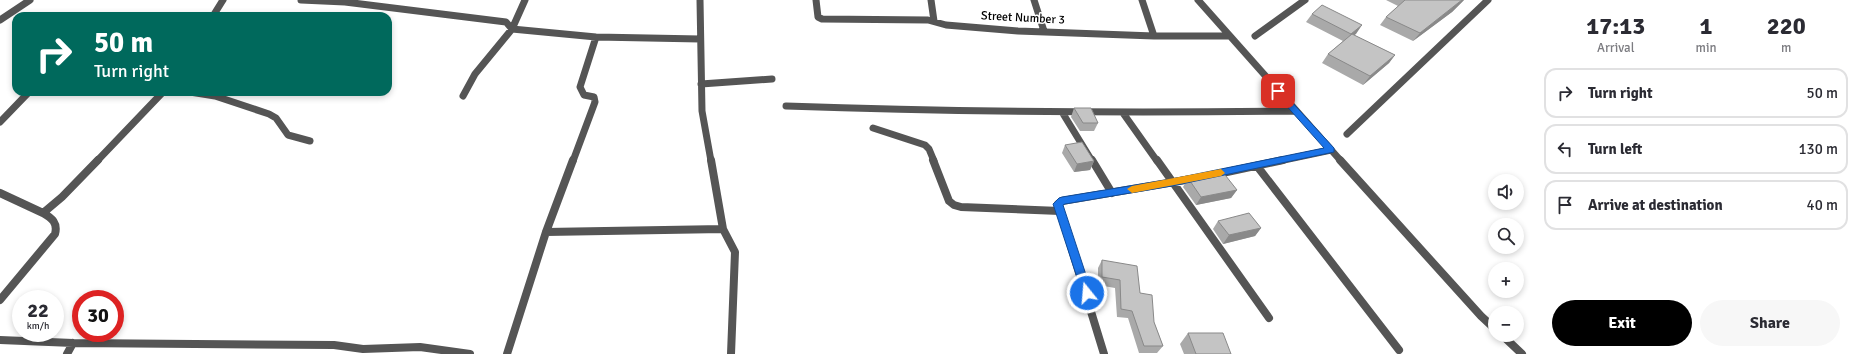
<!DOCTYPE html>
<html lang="en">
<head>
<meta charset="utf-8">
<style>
	:root { --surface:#fff; --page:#f7f7f7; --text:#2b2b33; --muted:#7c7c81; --line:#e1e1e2; --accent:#000 }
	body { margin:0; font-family:Signika,sans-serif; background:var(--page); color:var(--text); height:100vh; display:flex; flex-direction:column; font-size:15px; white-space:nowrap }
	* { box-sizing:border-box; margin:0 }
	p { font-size:13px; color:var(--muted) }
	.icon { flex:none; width:22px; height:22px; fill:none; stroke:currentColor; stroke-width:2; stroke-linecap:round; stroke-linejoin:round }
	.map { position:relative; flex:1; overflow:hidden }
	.panel { display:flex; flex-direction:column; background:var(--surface); width:320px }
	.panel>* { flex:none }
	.hud { position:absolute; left:12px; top:12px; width:380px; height:84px; border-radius:12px; box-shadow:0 2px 6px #0003; background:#00695c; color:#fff; overflow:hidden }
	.buttons { position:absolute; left:1488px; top:174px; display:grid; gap:8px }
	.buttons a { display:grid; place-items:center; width:36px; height:36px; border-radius:50%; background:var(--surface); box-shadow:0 2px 6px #0003; font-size:20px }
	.speed { position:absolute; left:12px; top:290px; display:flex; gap:8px; font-size:20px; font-weight:700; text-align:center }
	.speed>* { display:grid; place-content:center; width:52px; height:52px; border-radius:50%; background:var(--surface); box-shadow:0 2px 6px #0003; line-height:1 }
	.speed small { font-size:10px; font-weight:400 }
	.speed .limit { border:6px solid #d22; background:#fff; color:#111 }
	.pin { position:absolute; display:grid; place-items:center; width:34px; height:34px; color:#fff; margin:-17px; border-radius:8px; box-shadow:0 2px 6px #0006 }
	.me { position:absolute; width:44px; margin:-22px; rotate:343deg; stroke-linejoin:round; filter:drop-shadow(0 0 3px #0008) }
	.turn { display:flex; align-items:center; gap:14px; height:84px; padding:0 16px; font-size:18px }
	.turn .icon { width:52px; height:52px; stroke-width:2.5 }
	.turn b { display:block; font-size:28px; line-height:34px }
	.eta { display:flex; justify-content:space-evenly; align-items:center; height:68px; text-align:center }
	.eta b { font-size:24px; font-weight:700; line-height:28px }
	.cta { display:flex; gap:8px; margin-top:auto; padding:8px 16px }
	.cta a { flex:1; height:46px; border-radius:24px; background:var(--accent); color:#fff; font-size:16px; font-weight:700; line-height:46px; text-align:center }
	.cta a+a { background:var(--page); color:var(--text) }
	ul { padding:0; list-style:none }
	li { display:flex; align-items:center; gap:12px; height:50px; margin:0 8px 6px; padding:0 8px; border:2px solid var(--line); border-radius:12px }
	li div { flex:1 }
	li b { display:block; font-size:15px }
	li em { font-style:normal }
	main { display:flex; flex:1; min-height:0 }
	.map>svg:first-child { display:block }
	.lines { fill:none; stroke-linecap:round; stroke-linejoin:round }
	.minor-far1 { stroke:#555; stroke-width:7 }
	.minor { stroke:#555; stroke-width:8 }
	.wall { fill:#a9a9a9 }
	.shaded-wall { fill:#898989 }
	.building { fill:#c4c4c4; stroke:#898989 }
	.route { fill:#1a73e8; stroke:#114b97 }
	.slow { fill:#f59e0b }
	.labels { text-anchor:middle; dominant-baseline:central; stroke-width:3; stroke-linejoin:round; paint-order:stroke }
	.street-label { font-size:12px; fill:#000; stroke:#fff }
</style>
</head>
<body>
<main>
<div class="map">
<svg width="1536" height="354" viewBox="0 0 1536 354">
	<rect width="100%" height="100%" fill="#fff"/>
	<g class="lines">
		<path class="minor-far1" d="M301 0 345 2 506 22 512 29 596 37 700 39
			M700 0 702 111 711 161
			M816 0 818 17 822 19 928 20 946 25 1018 31 1154 36H1228
			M931 0 934 21
			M1034 0 1044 31
			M1142 0 1154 36
			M1198 0 1341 161
			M213 16 223 0
			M0 20 30 0
			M1255 36 1305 0
			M701 84 772 79
			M190 92 215 96 269 114 276 118 288 135 310 141
			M463 96 475 74 512 29 525 0
			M786 106C956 112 1126 113 1296 111
			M1062 112 1092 161
			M1123 113 1157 161
			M0 122 29 92
			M873 128 925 145 929 149 934 161
			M1347 134 1488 0
			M97 161 163 92
			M573 161 595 102 594 97 584 95 580 87 596 37
			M1279 161 1331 150"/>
		<path class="minor" d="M711 160 723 229 735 252 731 354
			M933 160 949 201 954 205 961 207 1060 211
			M1092 160 1112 193
			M1157 160 1269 318
			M1340 160 1481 316 1495 329
			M1257 166 1399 350
			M1213 175 1283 160
			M0 193 43 213
			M546 232 723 229
			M0 300 55 234C58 223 52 218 43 213L62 197 98 160
			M1502 335 1522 354
			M0 340 73 343 334 345 363 349 420 347 470 354
			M67 354 73 343
			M507 354 546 232 573 160
			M1104 354 1058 204 1062 201 1197 178"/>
	</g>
	<path class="wall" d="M1386 0H1464L1452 12 1413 41 1380 25 1386 17 1398 6Z
		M1312 14 1362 25 1354 35 1395 55 1389 63 1363 85 1322 63 1328 54 1343 41 1306 22Z
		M1074 108 1098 123 1094 131H1080L1071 117Z
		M1065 145 1094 161 1090 170 1074 172 1062 153Z
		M1188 178 1237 190 1231 198 1196 205 1183 187Z
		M1218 221 1261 228 1255 236 1223 244 1213 229Z
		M1102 260 1140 293 1154 322 1163 346 1157 353H1139L1128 318 1117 317 1115 288 1098 285V268Z
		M1188 333 1231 354H1184L1180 344Z"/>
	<path class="shaded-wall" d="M1462 0H1464L1452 12 1413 41 1420 33Z
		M1362 25 1356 34 1345 42 1351 34Z
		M1395 55 1389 63 1363 85 1370 76Z
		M1094 161 1090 170 1074 172 1077 164Z
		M1237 190 1231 198 1196 205 1201 197Z
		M1261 228 1255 236 1223 244 1229 235Z"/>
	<path class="building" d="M1405 0H1462L1458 3 1420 33 1386 17Z
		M1322 5 1362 25 1351 34 1312 14Z
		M1352 34 1395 55 1370 76 1328 54Z
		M1074 108H1091L1098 123H1083Z
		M1082 142 1094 161 1077 164 1065 145Z
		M1222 171 1237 190 1201 197 1188 178Z
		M1249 213 1261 228 1229 235 1218 221Z
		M1102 260 1137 266 1140 293 1152 295 1154 322 1163 346H1144L1132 311 1121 309 1120 280 1102 277Z
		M1188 333H1223L1231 354H1196Z"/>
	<path class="route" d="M1278 88 1280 89 1334 148V152L1172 186 1065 204 1063 205 1092 293 1090 296H1083L1053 204 1059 198 1062 197 1172 179 1324 148 1275 93V89Z"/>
	<path class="slow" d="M1221 169 1225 173 1221 176 1132 193 1127 189 1132 186Z"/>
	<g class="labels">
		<g class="street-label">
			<text transform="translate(1023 18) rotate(3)">Street Number 3</text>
		</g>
	</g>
</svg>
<div class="buttons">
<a><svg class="icon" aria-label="sound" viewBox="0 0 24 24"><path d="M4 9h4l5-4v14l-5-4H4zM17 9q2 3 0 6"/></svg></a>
<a><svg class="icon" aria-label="search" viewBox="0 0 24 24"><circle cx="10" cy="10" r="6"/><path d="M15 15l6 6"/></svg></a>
<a>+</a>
<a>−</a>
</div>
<div class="speed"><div>22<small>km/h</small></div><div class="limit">30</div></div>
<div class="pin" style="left:1278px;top:91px;background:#d93025"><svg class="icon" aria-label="arrive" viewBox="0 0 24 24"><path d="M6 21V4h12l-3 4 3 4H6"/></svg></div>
<svg class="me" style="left:1087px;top:293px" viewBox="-20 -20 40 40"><circle r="17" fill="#1a73e8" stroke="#fff" stroke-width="3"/><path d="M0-11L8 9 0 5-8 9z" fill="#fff"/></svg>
<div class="hud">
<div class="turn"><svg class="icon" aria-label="right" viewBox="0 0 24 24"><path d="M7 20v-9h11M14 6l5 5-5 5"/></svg><div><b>50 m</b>Turn right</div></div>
</div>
</div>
<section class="panel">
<div class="eta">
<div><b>17:13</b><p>Arrival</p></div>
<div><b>1</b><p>min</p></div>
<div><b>220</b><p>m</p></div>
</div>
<ul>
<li><svg class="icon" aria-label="right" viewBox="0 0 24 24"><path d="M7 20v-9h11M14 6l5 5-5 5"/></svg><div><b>Turn right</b></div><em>50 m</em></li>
<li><svg class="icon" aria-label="left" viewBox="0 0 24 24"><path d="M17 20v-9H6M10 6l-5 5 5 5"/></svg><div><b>Turn left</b></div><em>130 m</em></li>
<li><svg class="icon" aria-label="arrive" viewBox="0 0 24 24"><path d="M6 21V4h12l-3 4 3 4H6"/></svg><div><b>Arrive at destination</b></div><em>40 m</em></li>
</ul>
<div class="cta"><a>Exit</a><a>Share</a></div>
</section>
</main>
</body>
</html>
